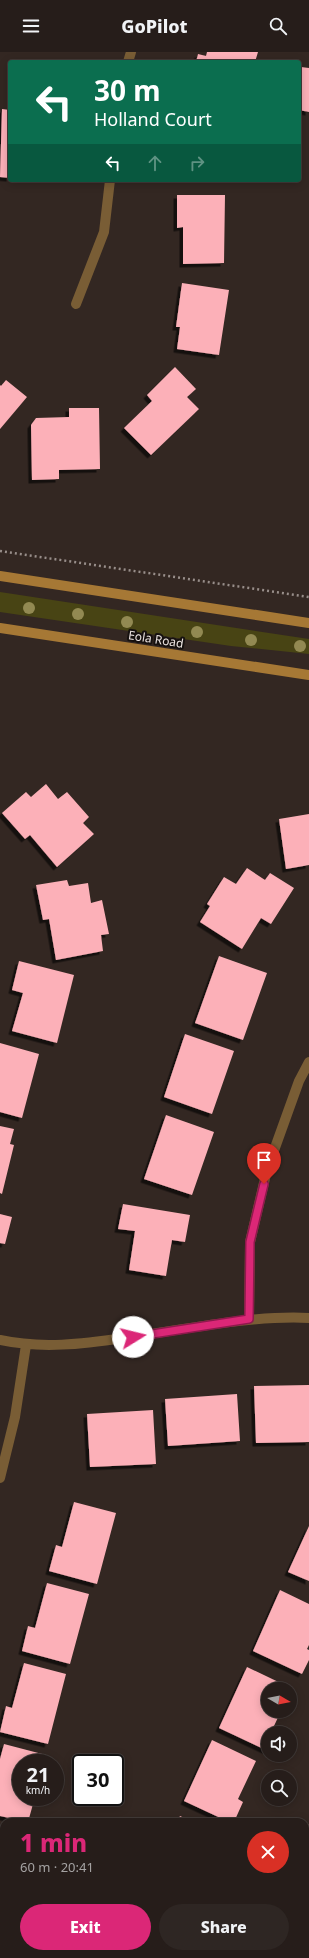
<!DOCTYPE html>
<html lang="en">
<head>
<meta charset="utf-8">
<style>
	:root { --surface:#261d1a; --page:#2e2623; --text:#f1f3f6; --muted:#a4a2a2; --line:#423b39; --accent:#db2777 }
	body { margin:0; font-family:"Noto Sans",sans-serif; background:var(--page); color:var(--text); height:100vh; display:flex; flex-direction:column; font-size:15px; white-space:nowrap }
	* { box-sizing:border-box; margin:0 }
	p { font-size:13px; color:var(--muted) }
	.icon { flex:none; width:22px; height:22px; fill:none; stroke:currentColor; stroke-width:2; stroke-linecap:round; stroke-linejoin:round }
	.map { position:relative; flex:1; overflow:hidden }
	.side { position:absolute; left:0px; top:1766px; width:309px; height:140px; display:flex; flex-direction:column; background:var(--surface); border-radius:12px 12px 0 0; box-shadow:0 2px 10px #0003,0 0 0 1px var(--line) }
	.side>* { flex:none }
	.guide { position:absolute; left:8px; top:8px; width:293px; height:122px; border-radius:4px; box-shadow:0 2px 10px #0003,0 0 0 1px var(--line); background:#0b6e4f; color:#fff; overflow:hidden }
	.needle { width:26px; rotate:100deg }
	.controls { position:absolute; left:261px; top:1630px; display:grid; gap:8px }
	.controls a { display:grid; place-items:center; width:36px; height:36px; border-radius:50%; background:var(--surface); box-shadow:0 2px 10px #0003,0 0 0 1px var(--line); font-size:20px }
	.speed { position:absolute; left:12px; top:1702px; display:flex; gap:8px; font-size:20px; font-weight:700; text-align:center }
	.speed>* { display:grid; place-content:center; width:52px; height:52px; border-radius:50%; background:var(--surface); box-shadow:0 2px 10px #0003,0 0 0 1px var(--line); line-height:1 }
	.speed small { font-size:10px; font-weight:400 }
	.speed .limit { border:2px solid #111; border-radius:6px; background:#fff; color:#111 }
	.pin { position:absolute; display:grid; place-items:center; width:34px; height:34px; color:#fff; margin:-41px -17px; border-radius:50% 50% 50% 0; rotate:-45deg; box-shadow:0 0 4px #0007 }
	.pin .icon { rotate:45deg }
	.me { position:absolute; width:44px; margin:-22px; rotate:81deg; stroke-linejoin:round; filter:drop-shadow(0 0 3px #0008) }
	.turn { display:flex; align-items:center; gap:14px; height:84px; padding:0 20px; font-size:18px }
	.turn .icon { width:52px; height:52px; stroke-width:2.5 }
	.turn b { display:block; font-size:28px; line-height:34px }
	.lanes { display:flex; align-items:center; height:38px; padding:0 20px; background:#0003; justify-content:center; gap:20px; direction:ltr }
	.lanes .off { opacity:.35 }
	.round { display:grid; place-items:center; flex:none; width:42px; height:42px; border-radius:21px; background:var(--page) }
	.overview { display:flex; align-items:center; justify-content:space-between; height:68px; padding:0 20px }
	h1 { font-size:24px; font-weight:800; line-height:30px; color:var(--accent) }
	.primary-button { display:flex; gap:8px; margin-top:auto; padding:8px 20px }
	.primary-button a { flex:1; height:46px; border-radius:24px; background:var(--accent); color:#fff; font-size:16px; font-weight:800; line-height:46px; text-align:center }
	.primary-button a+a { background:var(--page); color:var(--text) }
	header { display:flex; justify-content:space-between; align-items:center; height:52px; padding:0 20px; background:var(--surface); font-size:18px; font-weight:800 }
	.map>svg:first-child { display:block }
	.green { fill:#484414 }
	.building { fill:#fcb0b8; filter:url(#shadow) }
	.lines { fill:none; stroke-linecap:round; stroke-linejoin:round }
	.path { stroke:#988e8a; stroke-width:2.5; stroke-dasharray:2 3; stroke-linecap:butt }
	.street { stroke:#795d35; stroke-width:10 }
	.secondary { stroke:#a67835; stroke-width:10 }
	.tree { fill:#928952 }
	.route-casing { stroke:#8e194d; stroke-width:10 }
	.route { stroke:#db2777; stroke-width:7 }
	.labels { text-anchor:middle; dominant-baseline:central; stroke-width:4; stroke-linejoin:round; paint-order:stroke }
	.street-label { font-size:12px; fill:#ece4e1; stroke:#16110f }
</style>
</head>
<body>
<header><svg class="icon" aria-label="menu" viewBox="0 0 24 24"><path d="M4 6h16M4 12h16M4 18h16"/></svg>GoPilot<svg class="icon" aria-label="search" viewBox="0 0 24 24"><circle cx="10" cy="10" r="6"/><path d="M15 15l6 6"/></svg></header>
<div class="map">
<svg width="309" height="1906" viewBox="0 0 309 1906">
	<defs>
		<filter id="shadow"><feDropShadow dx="-3.5" dy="3.5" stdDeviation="0" flood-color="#0009"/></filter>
	</defs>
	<rect width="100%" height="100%" fill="#332722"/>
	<path class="green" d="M0 540 309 587V602L231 594 0 560Z
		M309 1832V1906H277L279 1902H305V1841Z"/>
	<path class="building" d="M207 0H258L255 10H196L198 2 206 4Z
		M301 15 309 16V60L299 58V31Z
		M2 57 10 58V126L0 125Z
		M177 143H225L224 211 183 212V175L177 176Z
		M182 231 229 238 219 303 177 297 180 275H176Z
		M175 315 196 337 187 345 199 357 151 403 124 376 152 349 147 343Z
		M6 328 27 345 0 377V333L1 334Z
		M69 356H99L100 417 59 418V427L32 428 31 373 36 366 69 365Z
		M46 732 58 747 67 740 89 765 83 771 94 782 57 815 30 783 25 787 2 761 26 740 31 745Z
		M309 762V813L286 817 279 767Z
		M247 816 265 828 270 821 294 836 271 872 261 866 242 897 200 870 210 854 207 852 224 825 236 832Z
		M67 828 69 834 88 831 91 851 102 848 109 882 101 883 103 899 56 908 49 867 43 868 36 833Z
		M219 904 267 921 243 988 195 971Z
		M19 909 74 923 57 991 12 979 23 941 12 938Z
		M185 982 234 999 212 1062 164 1045Z
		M0 991 39 1002 22 1066 0 1060Z
		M166 1063 214 1080 192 1143 144 1127Z
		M0 1074 14 1077 10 1092 14 1093 2 1142 0 1141Z
		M123 1152 190 1163 185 1190 172 1188 166 1224 129 1218 135 1179 118 1177Z
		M0 1162 12 1165 5 1192 0 1191Z
		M309 1333V1390L256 1391 254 1334Z
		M237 1342 240 1389 168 1394 165 1347Z
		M153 1358 156 1412 90 1415 87 1362Z
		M74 1450 116 1461 97 1532 49 1519 56 1493 62 1495Z
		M309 1474V1529L288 1520Z
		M47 1531 89 1542 70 1612 22 1599 28 1574 35 1576Z
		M280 1538 309 1552V1593L307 1597 309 1598V1608L302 1622 253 1599Z
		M24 1611 66 1622 48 1692 0 1680 6 1654 12 1656Z
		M247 1615 291 1636 268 1637V1659H281L274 1674 279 1677 277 1681H268V1699L219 1676Z
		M212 1688 256 1709 238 1747 243 1750 234 1770H229L184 1749Z
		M4 1692 46 1703 44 1711H21V1745H35L28 1770 0 1764V1707Z
		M180 1764 193 1770H177Z
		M0 1781 4 1782 3 1848 0 1847Z
		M120 1902H178L176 1906H126Z"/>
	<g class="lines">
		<path class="path" d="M0 499 309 545"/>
		<path class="street" d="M128 10 131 0
			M76 252 104 180 110 128
			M249 1267 250 1190 267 1118 299 1029 309 1010
			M0 1288C41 1297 83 1292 124 1286 183 1278 250 1263 309 1266
			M0 1426 15 1365 26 1293
			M305 1786 309 1777
			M250 1906 252 1902"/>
		<path class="secondary" d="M0 524 309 571
			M0 576 309 623"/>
	</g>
	<g class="tree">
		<circle cx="29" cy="556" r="6"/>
		<circle cx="78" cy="562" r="6"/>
		<circle cx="127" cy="570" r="6"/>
		<circle cx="197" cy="580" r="6"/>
		<circle cx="251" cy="588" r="6"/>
		<circle cx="300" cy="594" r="6"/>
	</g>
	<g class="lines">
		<defs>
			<path id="route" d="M133 1285 249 1267 250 1190 264 1132"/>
		</defs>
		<use href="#route" class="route-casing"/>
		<use href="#route" class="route"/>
	</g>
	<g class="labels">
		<g class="street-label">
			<text transform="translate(156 587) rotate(9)">Eola Road</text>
		</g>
	</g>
</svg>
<div class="controls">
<a><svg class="needle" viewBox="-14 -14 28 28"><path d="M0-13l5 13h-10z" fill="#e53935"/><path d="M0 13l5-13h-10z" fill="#a4a2a2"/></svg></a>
<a><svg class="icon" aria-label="sound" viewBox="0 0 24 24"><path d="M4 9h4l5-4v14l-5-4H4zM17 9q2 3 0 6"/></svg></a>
<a><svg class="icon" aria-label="search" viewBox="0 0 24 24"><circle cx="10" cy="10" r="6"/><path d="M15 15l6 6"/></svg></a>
</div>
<div class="speed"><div>21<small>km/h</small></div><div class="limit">30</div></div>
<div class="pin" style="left:264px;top:1132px;background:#d93025"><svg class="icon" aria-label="arrive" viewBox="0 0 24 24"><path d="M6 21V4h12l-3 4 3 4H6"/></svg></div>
<svg class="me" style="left:133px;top:1285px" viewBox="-20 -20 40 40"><circle r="19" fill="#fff"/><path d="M0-13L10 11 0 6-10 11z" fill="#db2777"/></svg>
<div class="guide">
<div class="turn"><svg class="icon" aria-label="left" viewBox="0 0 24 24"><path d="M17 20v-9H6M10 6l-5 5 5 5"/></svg><div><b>30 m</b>Holland Court</div></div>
<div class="lanes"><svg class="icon" aria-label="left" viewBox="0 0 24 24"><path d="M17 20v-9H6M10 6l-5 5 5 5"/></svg><svg class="icon off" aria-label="ahead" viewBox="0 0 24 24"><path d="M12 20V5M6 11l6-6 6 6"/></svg><svg class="icon off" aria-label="right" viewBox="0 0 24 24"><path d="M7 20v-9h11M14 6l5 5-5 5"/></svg></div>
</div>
<section class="side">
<div class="overview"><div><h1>1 min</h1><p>60 m · 20:41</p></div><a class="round" style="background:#d93025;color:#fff"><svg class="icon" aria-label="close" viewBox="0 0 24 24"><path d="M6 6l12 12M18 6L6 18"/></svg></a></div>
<div class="primary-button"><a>Exit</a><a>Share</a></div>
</section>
</div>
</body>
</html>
